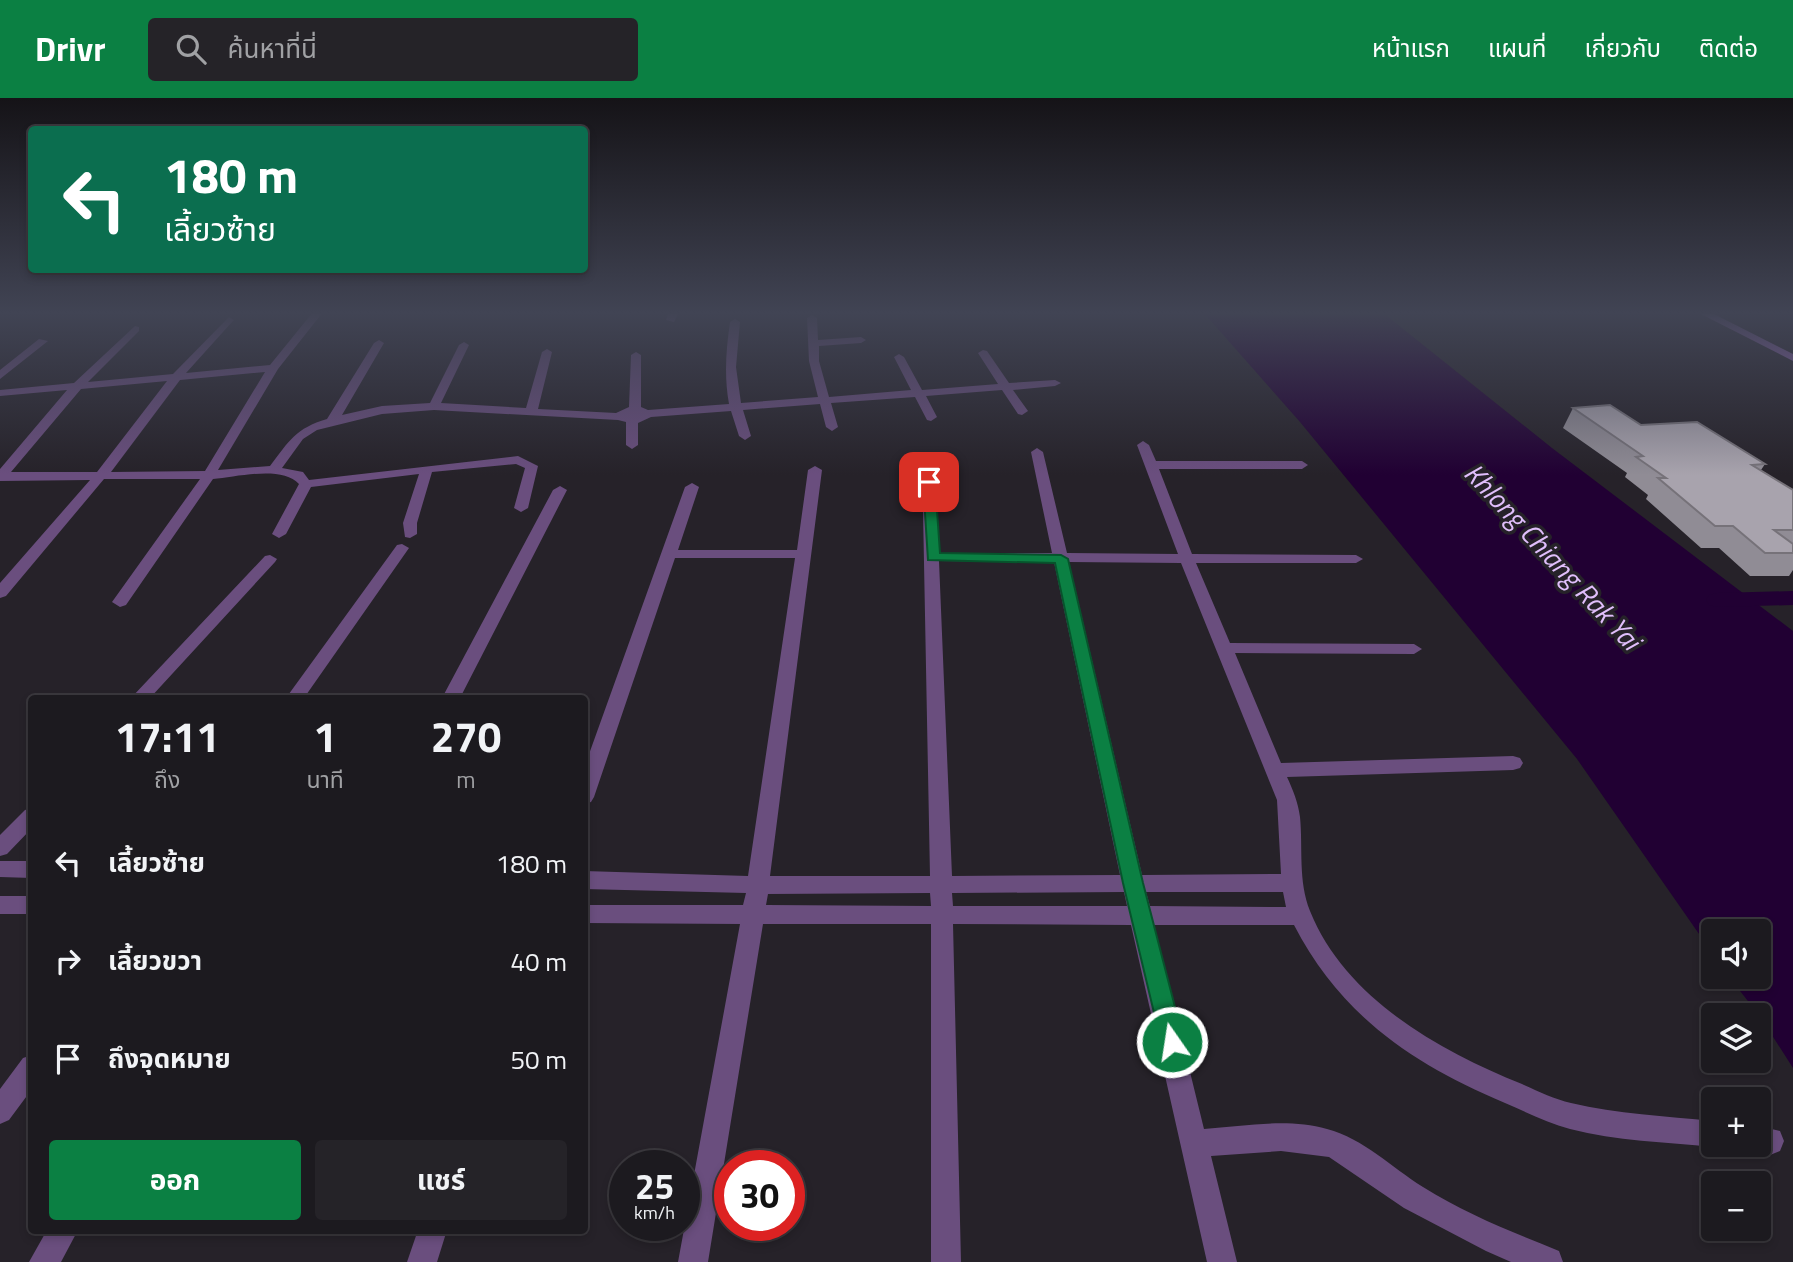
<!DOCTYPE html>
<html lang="th">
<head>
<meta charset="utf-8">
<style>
	:root { --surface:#1c1a1f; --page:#252328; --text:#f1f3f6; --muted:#a0a1a4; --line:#3a383d; --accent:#0b8043 }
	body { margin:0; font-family:"Titillium Web","Noto Sans Thai",sans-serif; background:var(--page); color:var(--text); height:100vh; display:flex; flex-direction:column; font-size:26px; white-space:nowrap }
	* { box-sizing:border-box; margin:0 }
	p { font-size:23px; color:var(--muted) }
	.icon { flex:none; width:38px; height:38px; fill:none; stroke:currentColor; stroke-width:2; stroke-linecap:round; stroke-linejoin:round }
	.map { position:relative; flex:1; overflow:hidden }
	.details { position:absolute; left:28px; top:597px; width:560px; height:539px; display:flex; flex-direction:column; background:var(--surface); border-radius:7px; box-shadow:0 4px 10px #0003,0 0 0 2px var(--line) }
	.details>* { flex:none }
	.top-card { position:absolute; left:28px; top:28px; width:560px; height:147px; border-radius:7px; box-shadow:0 4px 10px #0003,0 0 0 2px var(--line); background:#0b6e4f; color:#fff; overflow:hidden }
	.buttons { position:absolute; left:1701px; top:821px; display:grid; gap:14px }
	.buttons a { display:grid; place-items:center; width:70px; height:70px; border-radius:7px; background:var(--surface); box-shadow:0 4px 10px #0003,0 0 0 2px var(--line); font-size:35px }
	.speed { position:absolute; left:609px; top:1052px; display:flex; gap:14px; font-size:35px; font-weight:700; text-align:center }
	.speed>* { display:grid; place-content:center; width:91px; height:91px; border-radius:50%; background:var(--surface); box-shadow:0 4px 10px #0003,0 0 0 2px var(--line); line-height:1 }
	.speed small { font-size:18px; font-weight:400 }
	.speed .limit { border:10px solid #d22; background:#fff; color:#111 }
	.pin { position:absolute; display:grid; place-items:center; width:60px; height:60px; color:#fff; margin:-30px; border-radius:14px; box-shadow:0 4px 10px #0006 }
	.me { position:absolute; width:77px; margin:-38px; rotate:347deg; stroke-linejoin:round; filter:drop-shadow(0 0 5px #0008) }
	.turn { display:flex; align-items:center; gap:24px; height:147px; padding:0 21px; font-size:32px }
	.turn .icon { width:91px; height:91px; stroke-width:2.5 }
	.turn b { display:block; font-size:49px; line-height:60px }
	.eta { display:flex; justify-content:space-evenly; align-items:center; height:119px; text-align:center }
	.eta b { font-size:42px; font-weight:700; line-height:49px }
	.action { display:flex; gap:14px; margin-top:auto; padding:14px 21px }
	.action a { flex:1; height:80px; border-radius:7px; background:var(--accent); color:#fff; font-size:28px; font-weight:700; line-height:80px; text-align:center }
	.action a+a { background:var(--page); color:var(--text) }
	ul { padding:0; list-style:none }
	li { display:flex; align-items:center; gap:21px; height:98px; padding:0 21px }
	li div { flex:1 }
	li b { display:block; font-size:26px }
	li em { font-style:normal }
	header { display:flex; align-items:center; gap:42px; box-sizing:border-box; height:98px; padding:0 35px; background:var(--accent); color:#fff }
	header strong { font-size:33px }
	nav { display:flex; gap:38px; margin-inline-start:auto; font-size:24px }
	.search { width:490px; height:63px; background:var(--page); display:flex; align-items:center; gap:18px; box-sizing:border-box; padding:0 24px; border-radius:7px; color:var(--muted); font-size:26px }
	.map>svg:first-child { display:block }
	.water { fill:#210033 }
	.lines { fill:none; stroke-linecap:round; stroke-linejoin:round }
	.canal { fill:#210033; fill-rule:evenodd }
	.street { fill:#6a4e7e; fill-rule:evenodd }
	.secondary { fill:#9165b2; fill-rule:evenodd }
	.wall { fill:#908c95 }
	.building { fill:#a8a3ad; stroke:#767279; stroke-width:2 }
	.route { fill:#0b8043; stroke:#07532c; stroke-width:2 }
	.labels { text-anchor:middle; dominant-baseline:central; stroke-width:7; stroke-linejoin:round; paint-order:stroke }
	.water-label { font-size:28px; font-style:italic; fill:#e0befb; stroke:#262229 }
</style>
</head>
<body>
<header>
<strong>Drivr</strong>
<div class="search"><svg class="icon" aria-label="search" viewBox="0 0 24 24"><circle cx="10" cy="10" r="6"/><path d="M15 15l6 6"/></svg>ค้นหาที่นี่</div>
<nav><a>หน้าแรก</a><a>แผนที่</a><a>เกี่ยวกับ</a><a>ติดต่อ</a></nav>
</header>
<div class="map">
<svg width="1793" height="1164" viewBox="0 0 1793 1164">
	<rect width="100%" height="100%" fill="#262229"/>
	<path class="water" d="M1203 214H1382L1552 350 1793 533V970L1759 917 1729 879 1759 878V833H1713V856L1577 661 1300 324Z"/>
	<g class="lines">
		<path class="canal" d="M1793 493V507L1717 509 1709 507 1706 502 1709 497 1717 495Z"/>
		<path class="street" d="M313 214H323L278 271 218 372 270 368C289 343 296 330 327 321L374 245 379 242 384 245 342 317 382 308 430 305 459 247 464 244 469 247 441 305 526 310 542 254 547 251 552 254 538 311 616 315 629 309 631 257 636 254 641 257V309L648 312 729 306C724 278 726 252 730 224L735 221 740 224 736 269 741 305 818 299 809 263 807 220 812 217 817 220 818 242 861 239 866 242 861 245 819 248V263L829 299 911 292 894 259 899 256 904 259 922 292 998 286 978 255 983 252 987 253 1009 285 1055 282 1061 285 1055 288 1013 292 1028 313 1022 317 1018 316 1002 292 926 298 937 319 931 323 927 322 915 299 831 305 838 329 832 333 826 329 820 306 743 312 751 338 745 342 739 338 731 313 651 319 638 325V347L632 351 626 347V324L618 322 434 312 382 316 317 332 303 341 282 370 303 374 309 382 518 358 538 368 528 410 521 414 514 410 525 370 516 366 432 374 417 425V436L410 440 405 439 403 425 419 376 311 389 286 436 279 440 272 436 299 386C282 367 237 379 213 381L126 507 120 509 112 504 200 381H104L6 498 0 500V485L90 382 0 383V371L67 292 0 298V292L74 285 135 228 139 229V233L88 284 173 276 229 219 234 222 232 224 186 275 270 267ZM265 274 205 373 111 374 180 282ZM167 283 97 374H11L81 291Z
			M669 214H679L674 224 666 222Z
			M39 241 48 243 0 281V272Z
			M1143 343 1149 347 1156 363H1302L1308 367 1302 371H1159L1192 456 1356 457 1363 461 1356 465H1196L1230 545 1414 546 1422 551 1414 556 1235 555 1281 665 1513 658 1520 660 1523 665 1520 670 1513 672 1287 679C1293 692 1298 704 1300 719 1303 750 1298 783 1310 813 1345 900 1439 953 1522 986 1538 993 1554 1001 1571 1005 1617 1016 1666 1018 1713 1023V1046H1720L1713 1049C1666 1044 1616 1043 1570 1031 1548 1025 1526 1014 1505 1005 1413 966 1341 918 1294 827H1154L1204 1031C1244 1028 1288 1020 1327 1031 1364 1041 1391 1069 1423 1089 1466 1116 1512 1134 1559 1153L1563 1164H1511L1486 1153 1404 1110 1329 1059 1281 1053 1211 1058 1237 1164H1207L1131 827 953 826 961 1164H931V826H763L708 1164H678L740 826 584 825V807H743L746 795 584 791V773L748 778 795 460H675L594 699 591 704 584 706V670L685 389 692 385 699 389 678 452H797L808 372 815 368 822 372 770 778H930L922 360 928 356 934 360 938 455H1052L1031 354 1037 350 1043 354 1067 455 1178 456 1137 347ZM939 463 1054 464 1120 777 952 778ZM1069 464 1181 465 1277 702 1281 776 1142 777ZM1124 794 1127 808H953L952 795ZM1146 794H1283L1286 809 1150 808ZM930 795 931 808 766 807 768 796Z
			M560 388 567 392 460 600H442L553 392Z
			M402 446 409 450 304 600H286L397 447Z
			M270 457 277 461 275 464 150 600H131L265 458Z
			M32 710V730L7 756 0 758V737L25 712Z
			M0 763H32V780L0 779Z
			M0 798H32V816H0Z
			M32 957V991L9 1022 0 1026V991L23 960Z
			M1759 1028 1780 1033 1784 1043 1780 1053 1770 1057 1749 1052 1747 1046H1759Z
			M47 1132H78L61 1164H29Z
			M418 1132H447L437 1164H407Z"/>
		<path class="secondary" d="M1697 214H1710L1793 256V263Z"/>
	</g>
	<path class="wall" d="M1573 310 1641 327 1765 366 1761 372 1793 392V472L1789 478H1750L1719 450H1701L1646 401 1648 397 1625 379 1627 375 1563 330Z"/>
	<path class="building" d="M1610 307 1641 327 1697 324 1765 366 1752 367 1793 392V432H1774L1793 446V455H1765L1733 428H1715L1658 380H1666L1636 359 1643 358 1573 310Z"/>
	<linearGradient id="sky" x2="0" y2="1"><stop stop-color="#151317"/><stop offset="0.57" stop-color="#414454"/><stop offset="1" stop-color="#414454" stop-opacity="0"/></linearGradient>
	<rect width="1793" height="377" fill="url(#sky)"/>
	<path class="route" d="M929 381 935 384 940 455 1061 457 1068 461 1143 785 1184 944 1180 952 1172 955 1164 952 1161 944 1123 785 1055 465 928 462 923 384Z"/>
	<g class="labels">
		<g class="water-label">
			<text transform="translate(1553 458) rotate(47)">Khlong Chiang Rak Yai</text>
		</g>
	</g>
</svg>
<div class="buttons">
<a><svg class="icon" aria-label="sound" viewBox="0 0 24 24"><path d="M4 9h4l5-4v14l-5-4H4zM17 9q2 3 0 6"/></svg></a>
<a><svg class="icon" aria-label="layers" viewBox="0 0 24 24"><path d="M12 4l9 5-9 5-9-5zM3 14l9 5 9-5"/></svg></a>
<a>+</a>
<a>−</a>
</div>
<div class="speed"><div>25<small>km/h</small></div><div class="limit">30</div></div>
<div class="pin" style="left:929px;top:384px;background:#d93025"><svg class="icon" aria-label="arrive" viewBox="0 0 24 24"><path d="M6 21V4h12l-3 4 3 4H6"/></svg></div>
<svg class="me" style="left:1172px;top:944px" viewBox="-20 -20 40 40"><circle r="17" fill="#0b8043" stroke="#fff" stroke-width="3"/><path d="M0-11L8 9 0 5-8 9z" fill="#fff"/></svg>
<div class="top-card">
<div class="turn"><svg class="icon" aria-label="left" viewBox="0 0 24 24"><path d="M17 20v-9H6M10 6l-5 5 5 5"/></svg><div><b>180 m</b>เลี้ยวซ้าย</div></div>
</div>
<section class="details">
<div class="eta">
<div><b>17:11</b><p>ถึง</p></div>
<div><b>1</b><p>นาที</p></div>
<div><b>270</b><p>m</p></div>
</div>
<ul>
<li><svg class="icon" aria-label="left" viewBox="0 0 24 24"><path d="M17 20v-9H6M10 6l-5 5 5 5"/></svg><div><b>เลี้ยวซ้าย</b></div><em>180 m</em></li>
<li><svg class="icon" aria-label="right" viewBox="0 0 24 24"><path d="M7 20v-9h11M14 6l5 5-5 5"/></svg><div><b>เลี้ยวขวา</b></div><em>40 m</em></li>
<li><svg class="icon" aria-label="arrive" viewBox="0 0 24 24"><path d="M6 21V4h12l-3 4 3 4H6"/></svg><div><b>ถึงจุดหมาย</b></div><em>50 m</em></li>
</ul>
<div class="action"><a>ออก</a><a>แชร์</a></div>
</section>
</div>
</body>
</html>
